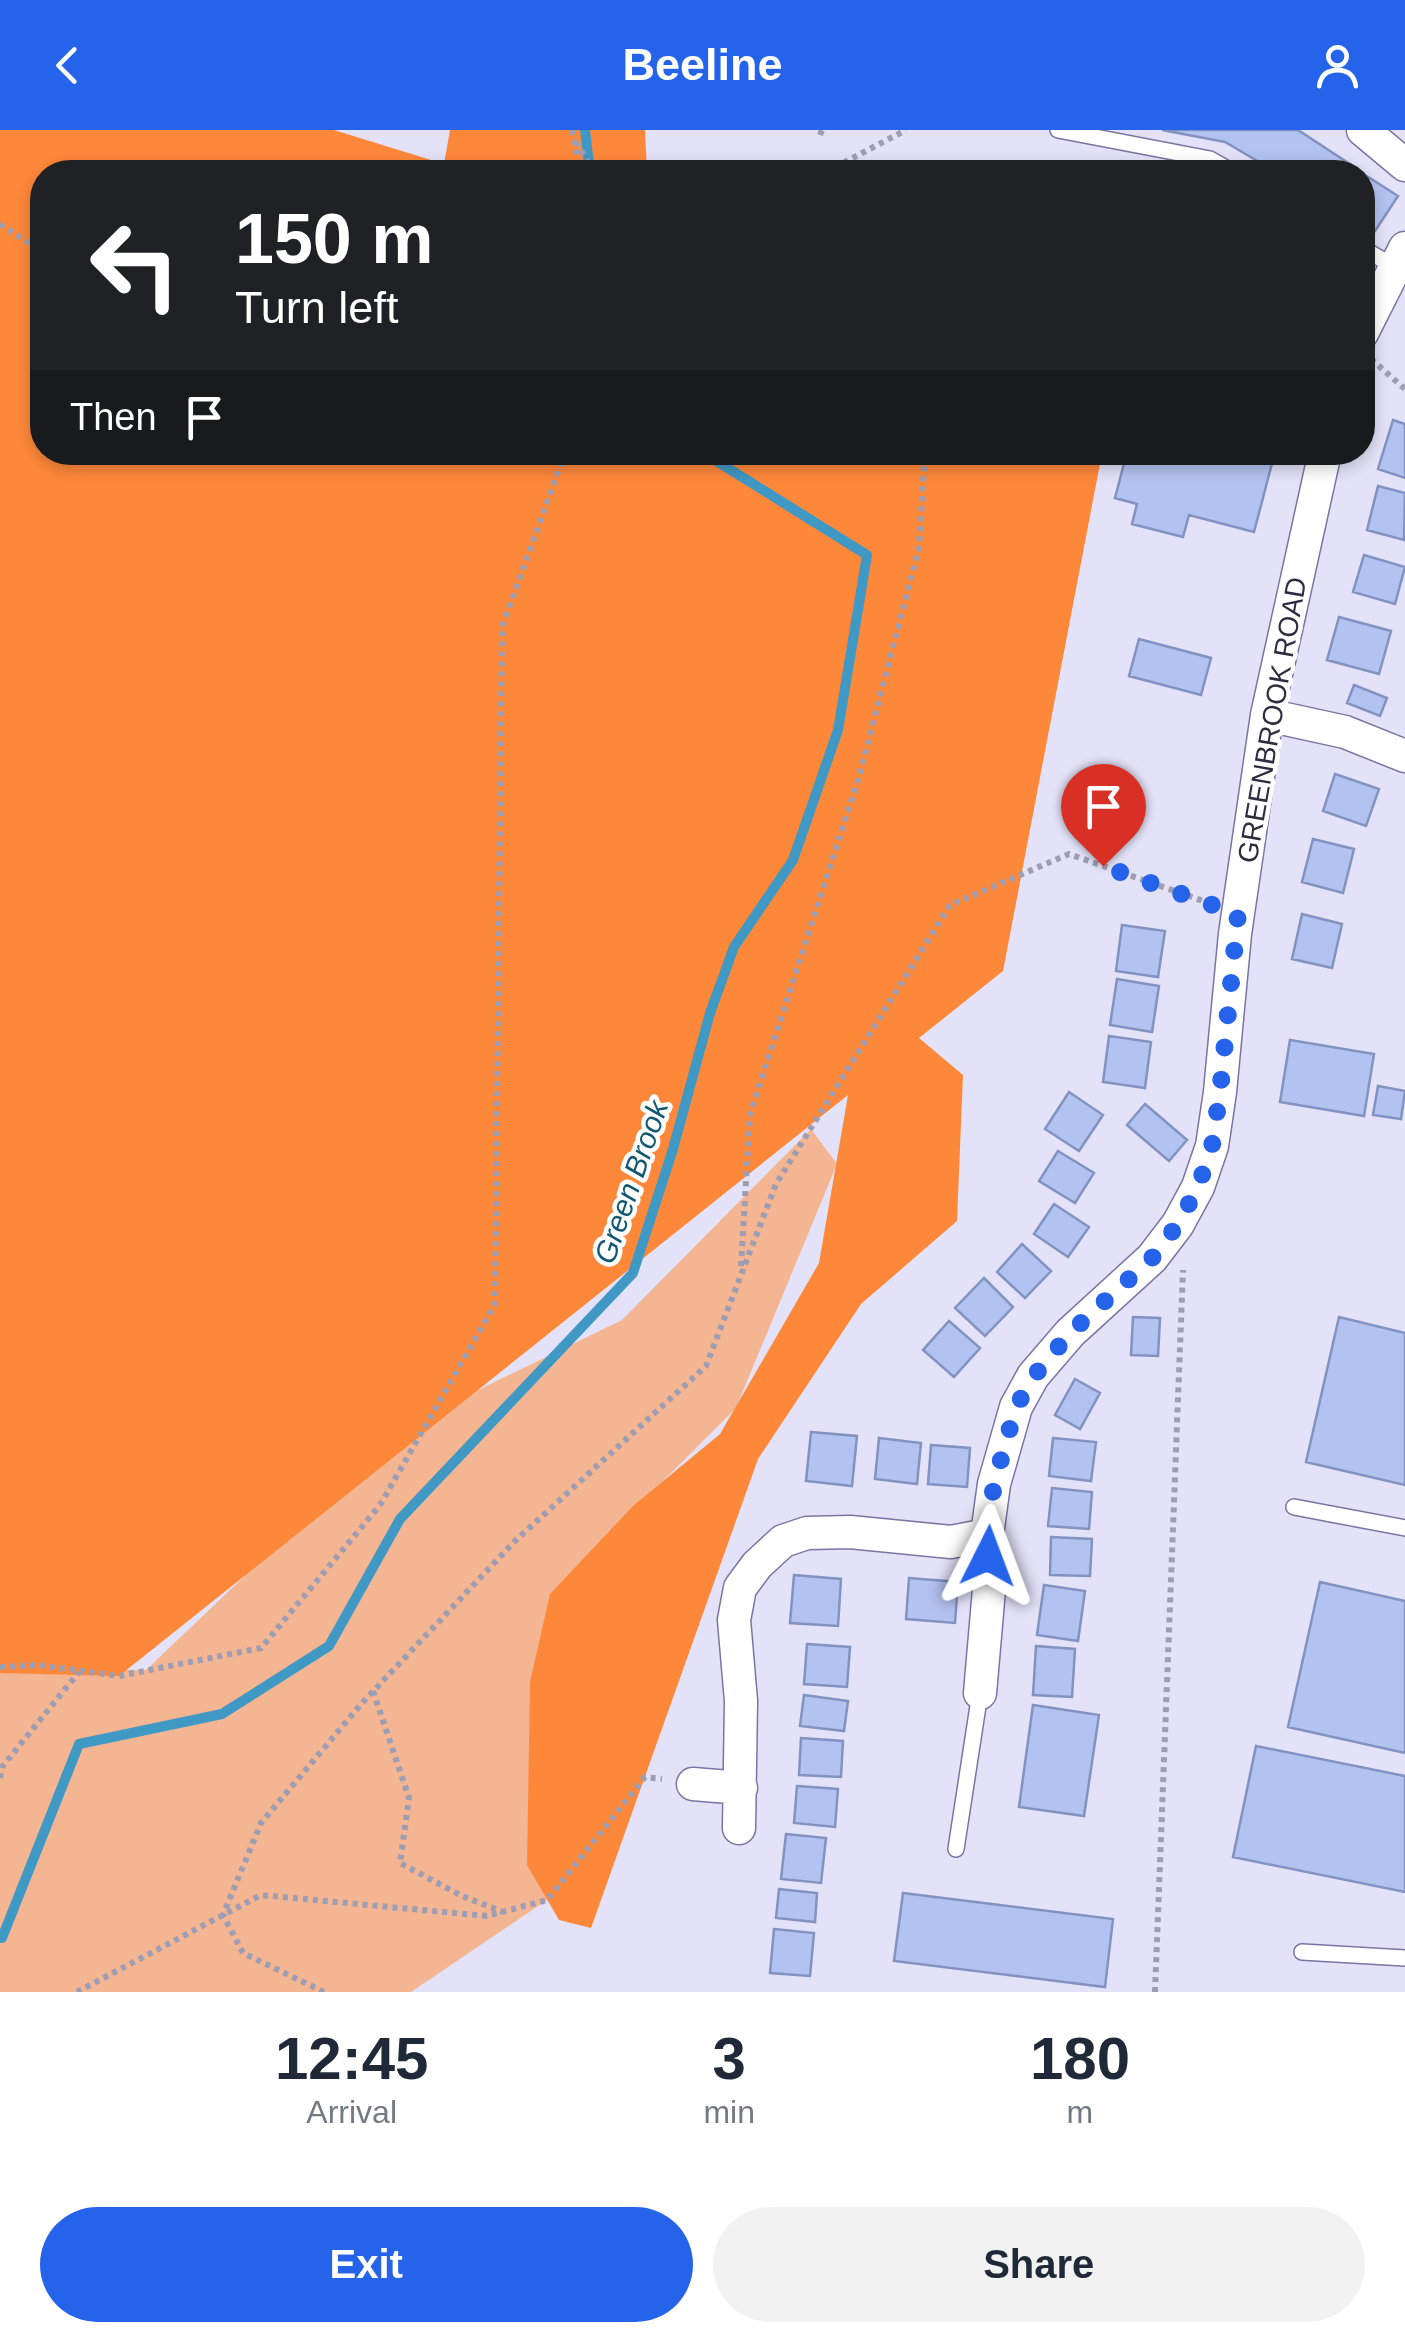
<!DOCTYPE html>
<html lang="en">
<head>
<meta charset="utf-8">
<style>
	:root { --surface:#fff; --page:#f2f2f3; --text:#1f2937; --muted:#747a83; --accent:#2563eb }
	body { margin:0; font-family:Arial,sans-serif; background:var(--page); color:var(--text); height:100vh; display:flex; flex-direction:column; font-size:38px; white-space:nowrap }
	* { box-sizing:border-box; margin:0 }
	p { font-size:32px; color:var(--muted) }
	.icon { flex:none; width:55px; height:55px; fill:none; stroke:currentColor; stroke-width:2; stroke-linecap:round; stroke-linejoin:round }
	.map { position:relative; height:1862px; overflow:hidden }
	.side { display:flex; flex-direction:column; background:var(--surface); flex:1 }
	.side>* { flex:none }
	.banner { position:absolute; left:30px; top:30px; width:1345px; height:305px; border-radius:40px; box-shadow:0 5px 15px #0003; background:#202124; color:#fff; overflow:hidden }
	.pin { position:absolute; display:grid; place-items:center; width:85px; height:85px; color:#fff; margin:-102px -42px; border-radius:50% 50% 50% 0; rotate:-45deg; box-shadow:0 0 10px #0007 }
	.pin .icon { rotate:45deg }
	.me { position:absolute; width:110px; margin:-55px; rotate:3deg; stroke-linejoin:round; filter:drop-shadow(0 0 8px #0008) }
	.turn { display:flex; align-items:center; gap:35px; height:210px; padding:0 40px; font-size:45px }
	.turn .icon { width:130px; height:130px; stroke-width:2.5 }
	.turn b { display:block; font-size:70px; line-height:85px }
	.then { display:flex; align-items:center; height:95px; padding:0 40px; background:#0003; gap:20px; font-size:38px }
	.eta { display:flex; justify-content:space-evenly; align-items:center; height:170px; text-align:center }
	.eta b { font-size:60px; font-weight:800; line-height:70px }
	.cta { display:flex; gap:20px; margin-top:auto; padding:20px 40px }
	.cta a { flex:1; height:115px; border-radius:60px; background:var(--accent); color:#fff; font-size:40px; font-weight:800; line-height:115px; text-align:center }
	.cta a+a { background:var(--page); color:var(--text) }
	header { display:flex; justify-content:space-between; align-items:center; height:130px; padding:0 40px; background:var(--accent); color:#fff; font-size:45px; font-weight:800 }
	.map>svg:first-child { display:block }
	.green { fill:#f4b592 }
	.forest { fill:#fe883a }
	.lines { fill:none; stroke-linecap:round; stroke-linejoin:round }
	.stream { stroke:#4098c5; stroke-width:10 }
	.building { fill:#b3c3f1; stroke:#8292c1; stroke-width:2.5 }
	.lane-casing { stroke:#7b74a4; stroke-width:18 }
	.street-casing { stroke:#7b74a4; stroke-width:35 }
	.path { stroke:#9f9db2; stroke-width:6; stroke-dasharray:5 5; stroke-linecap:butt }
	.lane { stroke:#fff; stroke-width:15 }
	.street { stroke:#fff; stroke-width:32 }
	.route { stroke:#2563eb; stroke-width:18; stroke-dasharray:0 32.4 }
	.labels { text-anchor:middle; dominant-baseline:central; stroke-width:9; stroke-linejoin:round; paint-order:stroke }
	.street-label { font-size:28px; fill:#2f2c41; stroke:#fff }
	.water-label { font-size:30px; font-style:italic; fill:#125873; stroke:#fff }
</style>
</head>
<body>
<header><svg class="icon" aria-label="back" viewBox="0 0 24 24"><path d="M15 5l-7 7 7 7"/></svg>Beeline<svg class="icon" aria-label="person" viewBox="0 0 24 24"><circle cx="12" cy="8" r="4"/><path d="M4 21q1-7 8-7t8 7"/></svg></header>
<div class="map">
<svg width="1405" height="1862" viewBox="0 0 1405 1862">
	<rect width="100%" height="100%" fill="#e4e2f8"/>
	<path class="green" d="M811 999 837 1034 736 1278 550 1464 547 1770 411 1862H0V1539L146 1540 252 1439 476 1261 622 1190Z"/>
	<path class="forest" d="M0 0H334L444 34 450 0H645L647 42H42V322L1102 323 1003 841 919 908 963 945 957 1091 861 1174 758 1329 591 1798 559 1790 527 1735 530 1552 550 1464 633 1376 720 1304 819 1133 848 965 119 1546 0 1543Z"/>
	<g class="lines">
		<path class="stream" d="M585 0 590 42
			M2 1808 79 1614 222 1584 329 1516 400 1389 633 1143 673 1019 710 883 734 817 793 730 838 600 867 425 702 322"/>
	</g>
	<path class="building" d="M1162 0H1298L1362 42H1276L1225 12Z
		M1362 43 1398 66 1375 101 1362 94Z
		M1393 290 1405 294V348L1378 339Z
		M1127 322H1275L1254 402 1189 385 1183 407 1132 394 1137 374 1115 368Z
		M1378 356 1405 363 1404 410 1367 400Z
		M1364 425 1405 437 1395 474 1353 462Z
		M1339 487 1391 501 1379 544 1327 530Z
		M1139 509 1211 528 1201 565 1129 546Z
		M1354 555 1387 568 1380 586 1347 573Z
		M1335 644 1379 659 1366 696 1323 681Z
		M1313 709 1354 719 1343 763 1302 752Z
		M1302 784 1342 794 1332 838 1292 829Z
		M1122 795 1165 801 1158 847 1116 841Z
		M1117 849 1159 856 1152 902 1110 895Z
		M1109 906 1151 912 1145 958 1103 952Z
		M1290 910 1374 924 1364 986 1280 972Z
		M1378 956 1405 961 1401 989 1373 985Z
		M1069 962 1103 985 1079 1021 1045 999Z
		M1145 974 1187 1010 1169 1031 1127 995Z
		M1058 1021 1094 1043 1075 1073 1039 1051Z
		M1054 1074 1089 1097 1068 1127 1034 1104Z
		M1022 1114 1051 1141 1025 1168 997 1142Z
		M984 1148 1013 1177 985 1206 955 1178Z
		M1133 1187 1160 1188 1158 1226 1131 1225Z
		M1339 1187 1405 1203V1355L1306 1332Z
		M949 1191 980 1218 954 1247 923 1220Z
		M1075 1249 1100 1263 1080 1299 1055 1285Z
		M811 1302 857 1306 852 1356 806 1351Z
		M879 1308 921 1313 917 1354 875 1349Z
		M1053 1308 1096 1312 1091 1351 1049 1346Z
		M931 1315 970 1318 967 1357 928 1354Z
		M1052 1358 1092 1362 1089 1399 1048 1396Z
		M1051 1407 1092 1409 1090 1446 1050 1445Z
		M794 1445 841 1449 838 1496 790 1493Z
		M909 1448 958 1452 955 1493 906 1489Z
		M1320 1452 1405 1471V1623L1288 1597Z
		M1044 1455 1085 1461 1078 1511 1037 1505Z
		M807 1514 850 1517 847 1557 804 1554Z
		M1036 1516 1075 1519 1072 1567 1033 1565Z
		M804 1565 848 1571 844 1601 800 1596Z
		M1033 1575 1099 1585 1084 1686 1019 1677Z
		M801 1608 843 1611 841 1647 799 1645Z
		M1256 1616 1405 1646V1762L1233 1727Z
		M797 1656 838 1659 835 1697 794 1693Z
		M786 1704 826 1708 821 1753 781 1749Z
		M779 1759 817 1763 815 1792 776 1788Z
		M903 1763 1113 1789 1105 1857 894 1831Z
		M774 1799 814 1803 810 1846 770 1843Z"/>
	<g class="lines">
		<defs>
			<path id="lane" d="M1058 0 1210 29 1233 42
				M1362 118 1395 137
				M1294 1377 1405 1398
				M956 1719 980 1563
				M1302 1822 1405 1828"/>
			<path id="street" d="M1363 0 1405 35
				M1362 203 1405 118
				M1267 585 1345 602 1405 626
				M980 1563 990 1448 987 1405 994 1354 1016 1277 1033 1246 1070 1203 1152 1128 1178 1094 1198 1057 1212 1016 1220 962 1235 804 1267 585 1325 322
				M693 1654 741 1658
				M739 1698 741 1571 734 1490 740 1458 757 1435 783 1411 807 1403 850 1402 951 1412 987 1405"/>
		</defs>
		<use href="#lane" class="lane-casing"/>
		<use href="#street" class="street-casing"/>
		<path class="path" d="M572 0 580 42
			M820 5 822 0
			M576 12 594 42
			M826 42 906 0
			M0 94 42 122
			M1371 229 1405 259
			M741 1136 750 984 859 647 919 417 925 322
			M0 1537 37 1535 119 1546 261 1518 380 1375 495 1174 502 497 565 322
			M373 1561 409 1668 400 1733 462 1766 503 1782
			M0 1648 2 1637 79 1542
			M77 1862 261 1765 487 1786 547 1770 645 1647 662 1649
			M324 1862 243 1823 223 1785 261 1693 362 1573 515 1411 706 1236 776 1054 950 775 1069 724 1209 773
			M1155 1862 1183 1140"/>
		<use href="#lane" class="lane"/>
		<use href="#street" class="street"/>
	</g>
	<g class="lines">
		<path class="route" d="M988 1426 987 1405 994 1354 1016 1277 1034 1246 1070 1203 1152 1128 1178 1094 1198 1057 1212 1016 1220 962 1238 784 1103 736"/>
	</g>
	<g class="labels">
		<g class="street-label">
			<text transform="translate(1272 590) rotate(-80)">GREENBROOK ROAD</text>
		</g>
		<g class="water-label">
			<text transform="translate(631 1052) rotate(-71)">Green Brook</text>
		</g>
	</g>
</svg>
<div class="pin" style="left:1103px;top:736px;background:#d93025"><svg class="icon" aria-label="arrive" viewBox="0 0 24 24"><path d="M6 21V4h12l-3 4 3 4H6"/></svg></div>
<svg class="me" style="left:988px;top:1426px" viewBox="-20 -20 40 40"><path d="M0-17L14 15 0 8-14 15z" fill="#2563eb" stroke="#fff" stroke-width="4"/></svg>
<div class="banner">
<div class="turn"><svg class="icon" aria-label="left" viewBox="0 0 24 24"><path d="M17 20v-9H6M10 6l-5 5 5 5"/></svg><div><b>150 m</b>Turn left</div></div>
<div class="then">Then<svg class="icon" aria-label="arrive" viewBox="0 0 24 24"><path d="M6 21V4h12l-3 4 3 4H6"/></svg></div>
</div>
</div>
<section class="side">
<div class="eta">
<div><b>12:45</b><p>Arrival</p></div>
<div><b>3</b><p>min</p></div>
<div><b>180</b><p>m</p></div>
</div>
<div class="cta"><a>Exit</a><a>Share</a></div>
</section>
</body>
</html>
